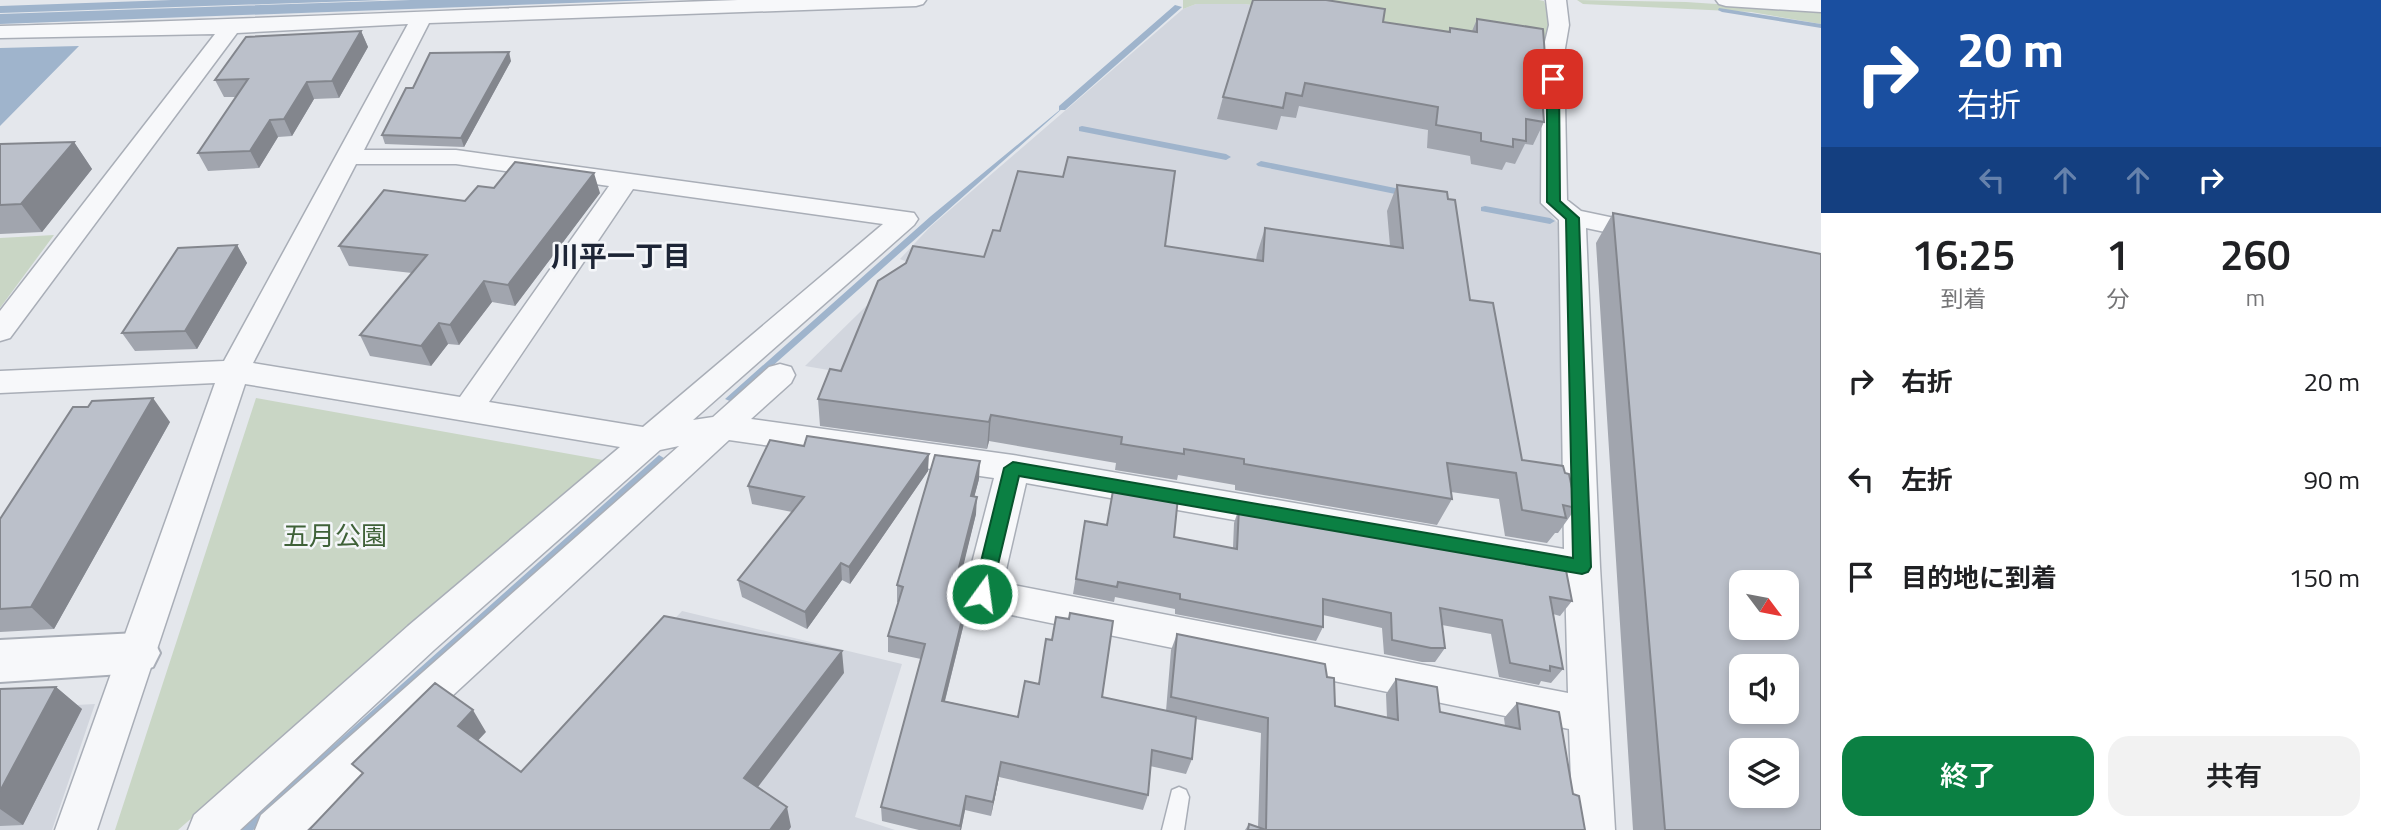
<!DOCTYPE html>
<html lang="ja">
<head>
<meta charset="utf-8">
<style>
	:root { --surface:#fff; --page:#f2f2f2; --text:#202124; --muted:#757577; --accent:#0b8043 }
	body { margin:0; font-family:"Titillium Web","Noto Sans JP",sans-serif; background:var(--page); color:var(--text); height:100vh; display:flex; flex-direction:column; font-size:26px; white-space:nowrap }
	* { box-sizing:border-box; margin:0 }
	p { font-size:23px; color:var(--muted) }
	.icon { flex:none; width:38px; height:38px; fill:none; stroke:currentColor; stroke-width:2; stroke-linecap:round; stroke-linejoin:round }
	.map { position:relative; flex:1; overflow:hidden }
	.side { display:flex; flex-direction:column; background:var(--surface); width:560px }
	.side>* { flex:none }
	.guide { background:#1a4fa0; color:#fff; overflow:hidden }
	.needle { width:46px; rotate:122deg }
	.tools { position:absolute; left:1729px; top:570px; display:grid; gap:14px }
	.tools a { display:grid; place-items:center; width:70px; height:70px; border-radius:14px; background:var(--surface); box-shadow:0 4px 10px #0003; font-size:35px }
	.pin { position:absolute; display:grid; place-items:center; width:60px; height:60px; color:#fff; margin:-30px; border-radius:14px; box-shadow:0 4px 10px #0006 }
	.me { position:absolute; width:77px; margin:-38px; rotate:14deg; stroke-linejoin:round; filter:drop-shadow(0 0 5px #0008) }
	.turn { display:flex; align-items:center; gap:24px; height:147px; padding:0 21px; font-size:32px }
	.turn .icon { width:91px; height:91px; stroke-width:2.5 }
	.turn b { display:block; font-size:49px; line-height:60px }
	.lanes { display:flex; align-items:center; height:66px; padding:0 21px; background:#0003; justify-content:center; gap:35px; direction:ltr }
	.lanes .off { opacity:.35 }
	.eta { display:flex; justify-content:space-evenly; align-items:center; height:119px; text-align:center }
	.eta b { font-size:42px; font-weight:600; line-height:49px }
	.primary-button { display:flex; gap:14px; margin-top:auto; padding:14px 21px }
	.primary-button a { flex:1; height:80px; border-radius:21px; background:var(--accent); color:#fff; font-size:28px; font-weight:600; line-height:80px; text-align:center }
	.primary-button a+a { background:var(--page); color:var(--text) }
	ul { padding:0; list-style:none }
	li { display:flex; align-items:center; gap:21px; height:98px; padding:0 21px }
	li div { flex:1 }
	li b { display:block; font-size:26px }
	li em { font-style:normal }
	main { display:flex; flex:1; min-height:0 }
	.map>svg:first-child { display:block }
	.built { fill:#d2d6de }
	.green { fill:#c9d6c5 }
	.water { fill:#9fb4cc }
	.lines { fill:none; stroke-linecap:round; stroke-linejoin:round }
	.stream { fill:#9fb4cc; fill-rule:evenodd }
	.service-casing { stroke:#a9aeb7; stroke-width:3 }
	.minor-casing { stroke:#a9aeb7; stroke-width:3 }
	.tertiary-casing { stroke:#a9aeb7; stroke-width:4 }
	.service { fill:#f7f8fa; fill-rule:evenodd }
	.minor { fill:#f7f8fa; fill-rule:evenodd }
	.tertiary { fill:#f7f8fa; fill-rule:evenodd }
	.wall { fill:#a1a5ae }
	.shaded-wall { fill:#83868d }
	.building { fill:#bbc0ca; stroke:#83868d; stroke-width:2; fill-rule:evenodd }
	.route { fill:#0b8043; stroke:#07532c; stroke-width:2 }
	.labels { text-anchor:middle; dominant-baseline:central; stroke-width:5; stroke-linejoin:round; paint-order:stroke }
	.park-label { font-size:26px; fill:#3f6138; stroke:#f4f6f9 }
	.neighbourhood-label { font-size:28px; font-weight:bold; fill:#1d2536; stroke:#f4f6f9 }
</style>
</head>
<body>
<main>
<div class="map">
<svg width="1821" height="830" viewBox="0 0 1821 830">
	<rect width="100%" height="100%" fill="#e4e7ec"/>
	<path class="built" d="M1196 4H1245L1545 47 1544 206 1560 226 1565 495 805 366 910 263 900 259 930 227 1183 9Z
		M682 611 902 664 855 817 895 830H478Z
		M95 704 52 830H0V709Z"/>
	<path class="green" d="M1183 0H1539L1544 1 1552 24 1545 47 1245 4H1196L1183 9Z
		M1577 0 1686 2 1821 11V24L1751 12 1583 4Z
		M54 235 0 308V238Z
		M256 398 603 460 178 830H115Z"/>
	<path class="water" d="M244 0H384L0 13V8Z
		M411 0H654L0 24V14Z
		M79 46 0 126V48Z
		M1073 99 732 402 725 399 931 216Z
		M659 455 667 460 253 830H238Z"/>
	<g class="lines">
		<path class="stream" d="M172 0H248L244 2 0 10V6Z
			M1175 5 1182 7 1065 110H1059V106Z
			M1719 8 1821 24V28L1722 12 1718 10Z
			M1082 126 1226 154 1231 157 1226 160 1079 131V127Z
			M1261 161 1410 191 1415 194 1410 197 1258 166 1256 164Z
			M1485 206 1550 218 1555 221 1550 224 1481 211V207Z"/>
		<defs>
			<path id="service" d="M1179 787 1186 790 1189 797 1184 830H1162L1172 790Z"/>
			<path id="minor" d="M738 0H926L923 4 916 6 429 23 364 150H456L914 213 918 219 914 225 693 420 713 417 769 367 780 364 791 367 795 375 791 383 751 419 1013 455 1564 549 1559 220 1541 203 1542 54 1549 25 1546 0H1566L1569 25 1564 54 1567 200 1581 211 1657 227 1661 233 1657 239 1648 241 1586 228 1600 567 1615 830H1573L1569 729 982 609 969 605 964 594 994 478 729 440 307 830H255L261 815 679 446 660 450 434 650 240 830H188L194 815 408 626 620 447 245 384 97 830H55L215 383 0 393V371L224 361 408 24 237 33 10 338 0 341V311L215 34 0 38V26C246 20 492 8 738 0ZM356 164H456L609 186 460 397 253 363ZM633 189 883 224 643 427 489 402ZM1026 483 1565 579 1568 693 1003 583Z
				M1716 0H1821V12L1726 6 1719 4Z"/>
			<path id="tertiary" d="M137 633 153 639 160 653 153 667 137 673 0 682V640Z"/>
		</defs>
		<use href="#service" class="service-casing"/>
		<use href="#minor" class="minor-casing"/>
		<use href="#tertiary" class="tertiary-casing"/>
		<use href="#service" class="service"/>
		<use href="#minor" class="minor"/>
		<use href="#tertiary" class="tertiary"/>
	</g>
	<path class="wall" d="M1477 19 1547 83 1542 95 1544 122 1533 145 1525 144 1515 164 1506 162 1502 170 1471 164 1470 156 1427 148 1428 130 1299 106 1296 118 1281 116 1277 130 1217 119 1223 97 1383 22 1448 32 1450 28 1472 31Z
		M361 31 368 47 339 98 314 99 292 136 278 137 259 168 208 171 198 153 236 97H224L215 80Z
		M511 61 464 147 385 144 382 135 413 88Z
		M74 142 92 169 42 232 0 234V144Z
		M1397 185 1448 199 1470 300 1522 460 1576 508 1558 533H1555L1547 543 1505 536 1499 499 1451 492 1452 499 1437 525 1235 490V485L1178 475 1177 480 1115 470 1116 463 989 441 987 449 820 426 818 399 841 371 984 257 1165 246 1256 260 1257 254 1265 228 1390 246 1387 211Z
		M494 188 600 193 515 306 492 302 459 345 448 344 431 366 370 356 360 335 412 273 349 266 339 246 465 201Z
		M1613 213 1821 830H1633L1596 243Z
		M237 245 247 263 197 349 135 351 122 333Z
		M88 407 170 422 54 629 0 632V519Z
		M928 471 850 584 842 580 807 629 742 597 738 580 792 512 752 504 748 486Z
		M979 479 974 497 976 514 957 588 969 591 968 607 945 701 1018 717 1102 697 1166 711 1171 650 1177 634 1327 677 1335 706 1387 718 1386 694 1396 679 1440 712 1505 726 1504 718 1517 703 1573 794 1585 830H1245L1249 824 1258 827 1261 733 1196 719 1192 759 1186 774 1150 766 1148 795 1143 810 999 777 991 816 965 810 961 830H919L882 821 881 807 921 659 888 652V636L898 602H897V585Z
		M1114 485 1174 537 1233 548 1234 523 1239 508 1572 601 1560 616 1553 614 1563 669 1551 683 1541 681 1539 685 1499 677 1491 634 1442 625 1445 648 1435 662H1422L1384 654 1382 628 1323 615V627L1316 641 1175 614V609L1115 597 1114 602 1073 594 1085 521 1107 525Z
		M56 687 82 709 23 825 0 826V689Z"/>
	<path class="shaded-wall" d="M361 31 368 47 339 98 332 81Z
		M509 52 511 61 464 147 461 138Z
		M307 82 314 99 292 136 284 119Z
		M270 120 278 137 259 168 250 151Z
		M74 142 92 169 42 232 21 204Z
		M594 173 600 193 515 306 508 285Z
		M237 245 247 263 197 349 185 331Z
		M484 281 492 302 459 345 450 325Z
		M439 323 448 344 431 366 421 346Z
		M153 398 170 422 54 629 31 607Z
		M991 415 989 441 987 449 989 422Z
		M929 454 928 471 850 584 849 567Z
		M980 461 979 479 970 513 971 496Z
		M977 497 976 514 954 604V587Z
		M841 563 842 580 807 629 805 612Z
		M969 591 968 607 941 716 942 701Z
		M842 651 844 673 749 799 744 778Z
		M56 687 82 709 23 825 0 809V791Z
		M473 710 486 732 472 747 458 726Z
		M1001 762 999 777 991 816 993 802Z
		M966 796 965 810 961 830H960Z
		M787 807 791 827 789 830H770Z"/>
	<path class="building" d="M1253 0H1326L1385 9 1383 22 1450 32V28L1477 32V19L1543 29 1547 83 1541 82 1544 122 1526 119V141L1513 139V147L1481 141V133L1436 125 1438 107 1305 83 1302 96 1286 93 1283 108 1223 97Z
		M361 31 332 81 307 82 284 119 270 120 250 151 198 153 248 79 215 80 246 37Z
		M509 52 461 138 382 135 406 88H413L430 53Z
		M74 142 21 204 0 205V144Z
		M1068 157 1175 171 1165 246 1263 261 1265 228 1403 248 1397 185 1447 192 1448 199 1455 200 1470 300 1493 303 1522 460 1563 466 1565 473 1569 474 1576 508 1563 505 1566 518 1522 510 1516 473 1447 463 1452 499 1244 464V459L1184 449V454L1121 444 1122 437 991 415 989 422 818 399 830 369 841 371 878 281 906 263 913 246 984 257 993 230 1000 231 1018 171 1063 177Z
		M515 162 594 173 508 285 484 281 450 325 439 323 421 346 360 335 427 255 339 246 384 190 465 201 478 186 494 188Z
		M1613 213 1821 254V830H1665ZM1741 583H1787V628H1741ZM1741 667H1787V712H1741ZM1741 751H1787V796H1741Z
		M237 245 185 331 122 333 178 248Z
		M153 398 31 607 0 609V519L73 407H88L92 401Z
		M807 436 929 454 849 567 841 563 805 612 738 580 804 497 748 486 770 440 804 446Z
		M935 455 980 461 971 496 977 497 954 587 969 591 942 701 1018 717 1025 681 1039 684 1046 639 1052 640 1056 617 1069 619 1070 613 1113 621 1102 697 1196 717 1192 759 1152 750 1148 795 1001 762 993 802 966 796 960 826 881 807 925 644 888 636 903 587 897 585Z
		M1114 485 1178 497 1174 537 1237 549 1239 508 1565 565 1572 601 1550 597 1563 669 1550 666V671L1510 663 1502 620 1440 608 1445 648H1431L1392 640 1391 613 1323 599V627L1180 599V594L1118 582 1117 587 1076 579 1085 521 1107 525Z
		M664 616 842 651 744 778 787 807 770 830H309L363 773 352 764 435 683 473 710 458 726 521 772Z
		M1177 634 1325 664 1327 677 1334 678 1335 706 1398 720 1396 679 1437 687 1440 712 1520 729 1517 703 1559 712 1573 794 1579 796 1585 830H1266L1268 718 1171 697Z
		M56 687 0 791V689Z
		M1249 824 1266 830H1248Z"/>
	<path class="route" d="M1553 76 1559 79 1560 201 1579 218 1591 567 1588 572 1582 574 1019 476 991 594 988 600 982 602 975 600 973 594 1004 468 1013 462 1573 558 1566 219 1547 202V79Z"/>
	<g class="labels">
		<g class="park-label">
			<text x="335" y="535">五月公園</text>
		</g>
		<g class="neighbourhood-label">
			<text x="621" y="255">川平一丁目</text>
		</g>
	</g>
</svg>
<div class="tools">
<a><svg class="needle" viewBox="-14 -14 28 28"><path d="M0-13l5 13h-10z" fill="#e53935"/><path d="M0 13l5-13h-10z" fill="#757577"/></svg></a>
<a><svg class="icon" aria-label="sound" viewBox="0 0 24 24"><path d="M4 9h4l5-4v14l-5-4H4zM17 9q2 3 0 6"/></svg></a>
<a><svg class="icon" aria-label="layers" viewBox="0 0 24 24"><path d="M12 4l9 5-9 5-9-5zM3 14l9 5 9-5"/></svg></a>
</div>
<div class="pin" style="left:1553px;top:79px;background:#d93025"><svg class="icon" aria-label="arrive" viewBox="0 0 24 24"><path d="M6 21V4h12l-3 4 3 4H6"/></svg></div>
<svg class="me" style="left:982px;top:594px" viewBox="-20 -20 40 40"><circle r="17" fill="#0b8043" stroke="#fff" stroke-width="3"/><path d="M0-11L8 9 0 5-8 9z" fill="#fff"/></svg>
</div>
<section class="side">
<div class="guide">
<div class="turn"><svg class="icon" aria-label="right" viewBox="0 0 24 24"><path d="M7 20v-9h11M14 6l5 5-5 5"/></svg><div><b>20 m</b>右折</div></div>
<div class="lanes"><svg class="icon off" aria-label="left" viewBox="0 0 24 24"><path d="M17 20v-9H6M10 6l-5 5 5 5"/></svg><svg class="icon off" aria-label="ahead" viewBox="0 0 24 24"><path d="M12 20V5M6 11l6-6 6 6"/></svg><svg class="icon off" aria-label="ahead" viewBox="0 0 24 24"><path d="M12 20V5M6 11l6-6 6 6"/></svg><svg class="icon" aria-label="right" viewBox="0 0 24 24"><path d="M7 20v-9h11M14 6l5 5-5 5"/></svg></div>
</div>
<div class="eta">
<div><b>16:25</b><p>到着</p></div>
<div><b>1</b><p>分</p></div>
<div><b>260</b><p>m</p></div>
</div>
<ul>
<li><svg class="icon" aria-label="right" viewBox="0 0 24 24"><path d="M7 20v-9h11M14 6l5 5-5 5"/></svg><div><b>右折</b></div><em>20 m</em></li>
<li><svg class="icon" aria-label="left" viewBox="0 0 24 24"><path d="M17 20v-9H6M10 6l-5 5 5 5"/></svg><div><b>左折</b></div><em>90 m</em></li>
<li><svg class="icon" aria-label="arrive" viewBox="0 0 24 24"><path d="M6 21V4h12l-3 4 3 4H6"/></svg><div><b>目的地に到着</b></div><em>150 m</em></li>
</ul>
<div class="primary-button"><a>終了</a><a>共有</a></div>
</section>
</main>
</body>
</html>
